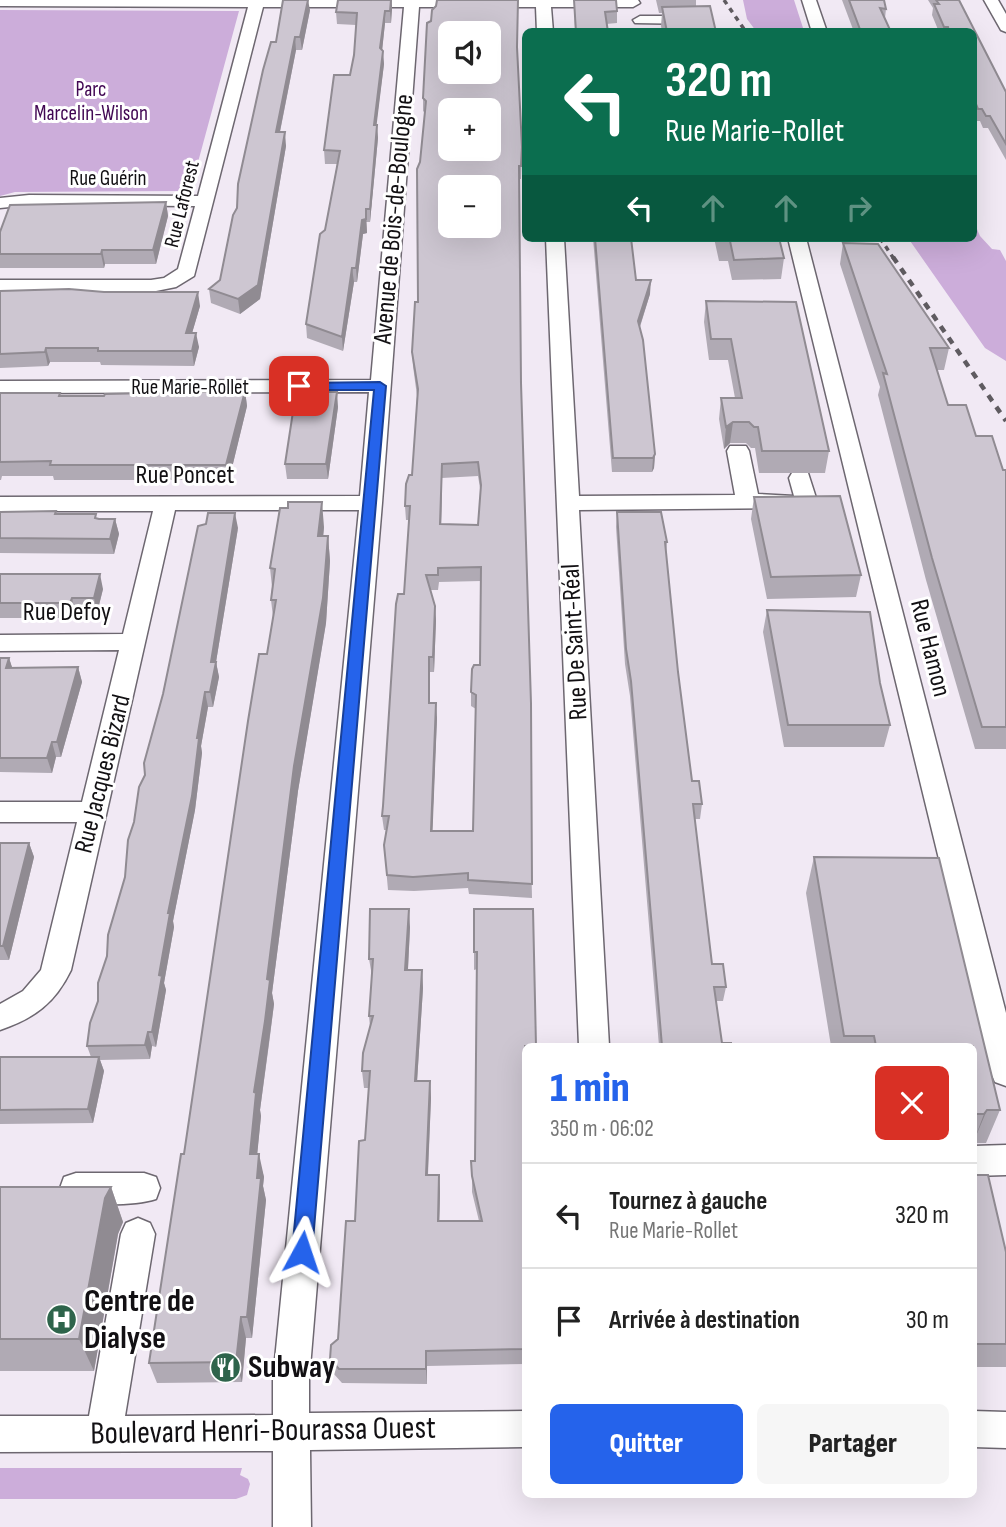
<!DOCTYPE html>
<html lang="fr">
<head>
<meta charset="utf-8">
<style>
	:root { --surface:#fff; --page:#f6f6f6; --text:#222; --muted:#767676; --line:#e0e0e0; --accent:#2563eb }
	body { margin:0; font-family:"Sofia Sans Condensed",sans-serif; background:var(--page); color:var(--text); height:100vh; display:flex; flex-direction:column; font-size:26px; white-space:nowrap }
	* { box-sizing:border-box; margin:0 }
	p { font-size:23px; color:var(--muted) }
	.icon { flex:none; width:38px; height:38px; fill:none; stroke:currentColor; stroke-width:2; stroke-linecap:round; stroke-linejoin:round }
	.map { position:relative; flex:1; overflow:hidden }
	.side { position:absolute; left:522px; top:1043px; width:455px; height:455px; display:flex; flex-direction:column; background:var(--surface); border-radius:10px; box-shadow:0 7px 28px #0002 }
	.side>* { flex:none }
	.guide { position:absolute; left:522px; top:28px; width:455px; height:214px; border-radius:10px; box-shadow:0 7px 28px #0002; background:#0b6e4f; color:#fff; overflow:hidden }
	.tools { position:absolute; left:438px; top:21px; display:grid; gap:14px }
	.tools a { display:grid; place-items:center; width:63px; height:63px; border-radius:10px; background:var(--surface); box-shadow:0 7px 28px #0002; font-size:35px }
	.pin { position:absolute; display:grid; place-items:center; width:60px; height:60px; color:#fff; margin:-30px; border-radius:14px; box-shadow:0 4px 10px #0006 }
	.me { position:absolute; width:77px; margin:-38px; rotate:5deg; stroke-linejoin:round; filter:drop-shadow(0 0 5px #0008) }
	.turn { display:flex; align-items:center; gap:24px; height:147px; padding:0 28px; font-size:32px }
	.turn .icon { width:91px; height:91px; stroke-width:2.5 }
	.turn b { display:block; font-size:49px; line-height:60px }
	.lanes { display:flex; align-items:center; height:66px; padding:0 28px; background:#0003; justify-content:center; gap:35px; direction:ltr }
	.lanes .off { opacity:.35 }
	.round { display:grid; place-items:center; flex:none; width:74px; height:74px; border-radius:10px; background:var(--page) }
	.headline { display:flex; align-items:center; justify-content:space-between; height:119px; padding:0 28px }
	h1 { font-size:42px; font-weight:800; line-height:52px; color:var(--accent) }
	.primary-button { display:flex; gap:14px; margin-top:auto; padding:14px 28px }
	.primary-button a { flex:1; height:80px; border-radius:10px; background:var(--accent); color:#fff; font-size:28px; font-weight:800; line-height:80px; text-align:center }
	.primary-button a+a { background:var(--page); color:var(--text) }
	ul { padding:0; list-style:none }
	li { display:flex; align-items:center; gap:21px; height:105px; padding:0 28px; border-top:2px solid var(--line) }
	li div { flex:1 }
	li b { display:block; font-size:26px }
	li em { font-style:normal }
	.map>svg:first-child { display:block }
	.green { fill:#ccadda }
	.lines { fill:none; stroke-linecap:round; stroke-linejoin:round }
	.minor-casing { stroke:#6d6770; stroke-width:3 }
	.minor { fill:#fff; fill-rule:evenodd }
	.rail-far1 { stroke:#5f5b60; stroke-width:3.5; stroke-dasharray:5 5; stroke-linecap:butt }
	.rail { stroke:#5f5b60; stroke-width:4.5; stroke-dasharray:7 7; stroke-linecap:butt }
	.wall { fill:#b0aab4; fill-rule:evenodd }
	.shaded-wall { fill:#908b92 }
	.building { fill:#cdc6d1; stroke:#908b92; stroke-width:2; fill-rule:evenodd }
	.route { fill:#2563eb; stroke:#184099; stroke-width:2 }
	.labels { text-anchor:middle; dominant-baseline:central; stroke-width:6; stroke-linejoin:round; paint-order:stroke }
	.far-park-label { font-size:21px; fill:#410753; stroke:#fff }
	.far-street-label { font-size:21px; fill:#121013; stroke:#fff }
	.street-label { font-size:26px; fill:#121013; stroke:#fff }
	.near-poi-label { font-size:32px; font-weight:bold; fill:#121013; stroke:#fff; text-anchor:start }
	.near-street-label { font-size:32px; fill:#121013; stroke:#fff }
</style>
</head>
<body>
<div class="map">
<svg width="1006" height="1527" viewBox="0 0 1006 1527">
	<rect width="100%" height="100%" fill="#f1e9f4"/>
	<path class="green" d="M743 0H794L804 31H756L747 19Z
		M0 10 239 11 191 188 179 191 15 192 0 196Z
		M973 220 980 236 992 249 1000 250 1006 261V361L985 348 908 238H973Z
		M0 1468H242L240 1475 248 1479 250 1484 247 1495 236 1499H0Z"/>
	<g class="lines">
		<defs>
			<path id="minor" d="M0 0H638L640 3 633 7H551L553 32H537L536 7H419L382 503 309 1380V1413L525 1411V1447L310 1450 311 1527H273V1451L0 1452V1416H89L121 1234 126 1223 138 1218 150 1223 155 1234 125 1416 273 1415V1380L359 510H175L71 970C55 1003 35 1018 0 1030V1004L23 991 41 970 77 822H0V802H82L119 650 0 651V635L123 634 153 511H0V497L360 496 369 392 0 393V381L371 380 404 7H263L194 276 176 287 151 292H0V280H151L164 278 178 269 195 206 29 205 0 208V198L29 195 198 196 248 7 0 6Z
				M802 0H816L827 32H812Z
				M984 0H998L1006 14V32L1001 30Z
				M640 16H695L702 20 695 24 635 23 633 20Z
				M546 238H564L579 496 735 495 727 451 730 446H746L749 451 758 494 794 496 789 478 792 473H808L817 501 814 506 806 508 796 503 787 508 579 510 609 1046H579Z
				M788 238H806L1006 1013V1086L995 1082 991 1073Z
				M1006 1145V1175L973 1176V1146Z
				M76 1173H144L156 1177 160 1188 156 1199C135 1206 85 1206 64 1199L60 1188 64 1177Z
				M973 1411 1006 1412V1448L973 1447Z"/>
		</defs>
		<use href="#minor" class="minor-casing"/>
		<use href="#minor" class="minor"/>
		<path class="rail-far1" d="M724 0 746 32
			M880 238 894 259"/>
		<path class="rail" d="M893 257 1006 421"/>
	</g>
	<path class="wall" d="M392 0 391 23H385L382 50 384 64 376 125 378 138 370 222H366L367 233 363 234 357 282H354L343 351 307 338 306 324 325 230 337 164H325L324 150 350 75 354 55 356 25 337 24 336 12Z
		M574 0 617 11V23L606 24 608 32H575Z
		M656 0H696V6L716 32H662L661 26 662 13H659Z
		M842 0H884L886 9 885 18 891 32H854Z
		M928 0H959L1006 92V160L988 128H983L980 121H976L973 114V32H939L932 15 933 8Z
		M310 10 302 50H296L280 132 286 146 260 299 240 314 211 303 209 289 220 280 276 42Z
		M517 49 522 147 521 179H519L521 383 532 898 469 894 468 888 414 891 388 890 384 845 386 830H384L382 816 404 594 409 520H406L405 506 412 475 417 396 413 366 412 352 418 302 420 162 425 113 423 111V98ZM478 476 481 494 478 525 441 524 442 478ZM481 581 480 665 471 692V706L476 709 473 831H432L437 718 430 703V672H434L436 620 430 590H438L439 582Z
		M166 202 168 216 156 264H105L104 268H0V232Z
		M593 238H631L636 280 650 294 640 327 655 454 654 468 652 472H612Z
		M714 238H779L784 258 781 279 732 280 728 261H719Z
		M843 243 949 348 944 370H937L948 405 976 436 1003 470H1006V749H975L926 580 878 395 880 387 840 264Z
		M0 291 200 306 192 333 199 347 194 366 101 365 100 362H50L48 366 0 368Z
		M706 301 829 451 825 473H759L755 448H751L746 443H730L724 449 719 419 721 398H735L728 360H709L704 322Z
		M245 391 247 406 229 480H54L53 476H2L1 480H0V393H60L61 396H104Z
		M338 407 328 479H287L285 464Z
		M754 497 861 575 856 597 767 599 751 519Z
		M0 512 57 514 99 519H115L119 534 114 554 0 553Z
		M617 512 667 542 666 553 678 672 692 781 702 804 700 819H695L712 964 726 987 723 1001H716L722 1043 731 1046H659L630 696 625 664 616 527Z
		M324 527 323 536H328L330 561 326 623 298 791 272 993 274 1004 269 1044 260 1110 261 1116 257 1154 264 1177 263 1186 266 1200 252 1338H246L242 1382 157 1383 149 1363 267 654 273 617 271 600 272 587 270 568Z
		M238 528 216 662 219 677 213 707H208L201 746 202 753 195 810 173 921 174 927 164 983 166 990 156 1047 152 1046 150 1059 100 1060 104 1071 93 1123 0 1124V1057H91L87 1046 98 1001 107 956 125 877 134 822 145 775Z
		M0 574 103 589 97 613H75L74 618H0Z
		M767 610 880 683 890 725 884 747H784L763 632Z
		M0 658H9L12 668 78 667 82 682 61 757H56L52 773 0 772Z
		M0 843H29L34 857 9 960H0Z
		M814 857 939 858 1000 1110 986 1143H973V1046H831L806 893Z
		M474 909 525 1046V1364L427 1366V1384L342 1383 333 1373 330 1359 338 1339 355 1221 365 1140 369 1088H364L362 1071 370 1027 369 1016 372 976 369 959 410 927 408 970H422L423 988 417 1081H430L431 1098 428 1175H439L440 1191 439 1221H479L472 1192V1176L475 1161 477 969 474 970Z
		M973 1175 1006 1252V1367H973Z
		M0 1187H111L123 1222 118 1234 94 1371H0Z"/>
	<path class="shaded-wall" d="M308 0 310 10 302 50 300 37Z
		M392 0V10L391 23 390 11Z
		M385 11V23L381 61 380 48Z
		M295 37 296 50 277 146 276 132Z
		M383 51 384 64 375 138 374 125Z
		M377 125 378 138 370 222V209Z
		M285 132 286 146 260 299 240 314 238 299Z
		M166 202 168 216 156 264 153 250Z
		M366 209 367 233 363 234 357 282 356 268 362 220Z
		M102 250 105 264 104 268 101 254Z
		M352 268 354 282 343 351 342 337Z
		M651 280 650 294 637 335 638 321Z
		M198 292 200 306 188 347 186 333Z
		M196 333 199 347 194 366 192 351Z
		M46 348 50 362 48 366 45 352Z
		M245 391 247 406 229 480 226 465Z
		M337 392 338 407 328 479 326 464Z
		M733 422 730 443 724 449 726 427Z
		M655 454 654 468 652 472 653 458Z
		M442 464V478L441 538 440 524Z
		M322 502 324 527 321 561 318 536Z
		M235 513 238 528 216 662 219 677 213 707 210 692 211 662Z
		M115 519 119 534 114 554 110 539Z
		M328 536 330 561 326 623 298 791 272 993 274 1004 260 1110 261 1116 255 1177 250 1154 254 1092 267 979 294 766Z
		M100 574 103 589 97 613 94 598Z
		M72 598 75 613 74 618 70 603Z
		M435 606 436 620 434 672 433 657Z
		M9 658 14 673 6 668Z
		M78 667 82 682 61 757 57 742Z
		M205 692 208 707 201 746 202 753 195 810 173 921 174 927 164 983 166 990 156 1047 152 1032 168 913 197 738Z
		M436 703 437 718 432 845 431 831Z
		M52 742 56 757 52 773 47 758Z
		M29 843 34 857 9 960 3 946Z
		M409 909 410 927 407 987 405 970Z
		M422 970 423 988 416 1098 415 1081Z
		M148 1032 152 1046 150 1059 145 1045Z
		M99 1057 104 1071 93 1123 88 1109Z
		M430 1081 431 1098 427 1191 426 1175Z
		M987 1110 973 1143 984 1114Z
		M259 1154 264 1177 263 1186 266 1200 252 1338 247 1317Z
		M439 1175 440 1191 439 1237 438 1221Z
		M111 1187 123 1222 118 1234 94 1371 79 1339 105 1198Z
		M241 1317 246 1338 242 1382 236 1362Z
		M426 1351 427 1366V1384L426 1369Z"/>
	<path class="building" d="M283 0H308L300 37H295L276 132H285L258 285 238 299 209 289 220 280 233 215 237 208 238 184 263 70 271 42H276Z
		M338 0H391L390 11H385L380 48 383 51 374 125H377L370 209H366V219L362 220 356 268H352L342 337 306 324 320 234 325 230 340 151 324 150 334 75H350L354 55 357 13 336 12Z
		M437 0H518L517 47 522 147 521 166H519L521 383 531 703 532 884 468 880V873L413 877 387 875 384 845 389 816H382L383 806 396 604 398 594H404L410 506H405L406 484 409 475H412L418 389 412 352 415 302H418L417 169 420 162 426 101 423 98 427 23 431 21 432 10 436 6ZM450 33H488V72H450ZM450 110H488V149H450ZM450 187H488V226H450ZM478 462 481 485 478 525 440 524 442 464ZM481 567 480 665H474L472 669 471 692 476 695 473 831H431L436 703H429V657H433L435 606 426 575H438V568Z
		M574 0H616L617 11 605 12 608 32H576Z
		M849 0H884L886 9 880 8 891 32H861Z
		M936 0H959L1006 92V144L990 116H986L982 109H978L973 97V32H949L948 27H944L934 4H939Z
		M710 6 716 32H667L662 7Z
		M166 202 153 250H102L101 254H0V232L10 205Z
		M595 238H631L636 280H651L638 321 643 340 655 454 653 458H613Z
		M720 238H779L784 258 734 260 730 241H721Z
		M843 243 878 244 949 348H930L948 405H966L976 436H992L1003 470H1006V727H982L932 558 883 373 887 374Z
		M69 289 104 292H198L186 333H196L192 351H98V348H46L45 352 0 354V291Z
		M706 301 796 302 829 451H762L758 427H754L749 422H733L726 427 721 398H742L731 339H711Z
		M245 391 226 465H50L51 461 0 462V393H60L59 396H104L105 394Z
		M296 392H337L326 464H285Z
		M840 496 861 575 771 577 754 497Z
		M288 502H322L318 536H328L323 598 294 766 267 979 270 980 265 1021 254 1092 256 1093 250 1154H259L257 1178H261L247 1317H241L236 1362 149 1363 181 1154H184L248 721 259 654H267L276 600H271L275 569 270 568 280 508H288Z
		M56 511 55 514H96L95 518 99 519H115L110 539 0 538V512Z
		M617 512H661L667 542H665L678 672 692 781H699L702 804H693L712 964H723L726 987H714L722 1043H731V1046H662L631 681 626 649Z
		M208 513H235L211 662H216L210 692H205L197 738H199L192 796 168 913H170L159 975 162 976 152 1032H148L145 1045 87 1046 90 1023 98 1001V983L107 956 108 935 125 877 128 840 134 822 139 787 145 775 144 763 163 694 198 526 206 524Z
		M0 574H100L94 598H72L70 603H0Z
		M767 610 870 612 880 683 890 725H788Z
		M0 658H9L6 668 78 667 57 742H52L47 758H0Z
		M0 843H29L3 946H0Z
		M814 857 939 858 1000 1110H987L984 1114H973V1046H876L874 1036H844Z
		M370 909H409L405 970H422L415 1081H430L426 1175H439L438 1221H482L472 1176 471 1161H475L477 952H474V909H533L536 1046H525V1349L426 1351V1369H339L330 1359 331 1345 338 1339 346 1221H355L359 1141 365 1140 370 1071H362L363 1053 373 1016H369L373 959H369Z
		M0 1057H99L88 1109 0 1110Z
		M973 1175H988L1006 1252V1344H973Z
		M0 1187H111L105 1198 79 1339H0Z"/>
	<path class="route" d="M380 382 386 386 312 1252 309 1259 302 1262 295 1259 292 1252 374 390H299L293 386 299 383Z"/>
	<defs>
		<symbol id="hospital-disc" viewBox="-11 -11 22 22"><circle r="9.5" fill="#2e644b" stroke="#fff"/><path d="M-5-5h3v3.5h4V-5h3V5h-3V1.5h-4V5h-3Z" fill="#fff"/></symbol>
		<symbol id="restaurant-disc" viewBox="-11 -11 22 22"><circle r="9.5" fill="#2e644b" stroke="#fff"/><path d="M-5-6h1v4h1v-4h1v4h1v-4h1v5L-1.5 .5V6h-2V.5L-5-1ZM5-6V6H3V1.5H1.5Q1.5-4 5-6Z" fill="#fff"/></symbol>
	</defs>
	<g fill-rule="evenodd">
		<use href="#hospital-disc" x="44" y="1302" width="35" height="35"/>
		<use href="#restaurant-disc" x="208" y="1350" width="35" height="35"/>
	</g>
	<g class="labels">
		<g class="far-park-label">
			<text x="91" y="89">Parc<tspan x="91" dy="24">Marcelin-Wilson</tspan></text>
		</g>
		<g class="far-street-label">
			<text x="108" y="178">Rue Guérin</text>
			<text transform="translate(182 204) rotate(-76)">Rue Laforest</text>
			<text x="190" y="387">Rue Marie-Rollet</text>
		</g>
		<g class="street-label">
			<text transform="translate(394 219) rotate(-85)">Avenue de Bois-de-Boulogne</text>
			<text x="185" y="475">Rue Poncet</text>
			<text x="67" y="612">Rue Defoy</text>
			<text transform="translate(575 642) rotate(-93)">Rue De Saint-Réal</text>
			<text transform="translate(930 648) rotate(76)">Rue Hamon</text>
			<text transform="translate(103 774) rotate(-76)">Rue Jacques Bizard</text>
		</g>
		<g class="near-poi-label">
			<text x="84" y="1301">Centre de<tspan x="84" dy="37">Dialyse</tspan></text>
			<text x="248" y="1367">Subway</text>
		</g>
		<g class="near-street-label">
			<text transform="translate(263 1431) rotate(-1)">Boulevard Henri-Bourassa Ouest</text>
		</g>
	</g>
</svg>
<div class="tools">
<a><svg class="icon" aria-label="sound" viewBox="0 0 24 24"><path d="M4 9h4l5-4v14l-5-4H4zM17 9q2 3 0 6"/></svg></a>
<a>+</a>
<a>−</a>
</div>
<div class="pin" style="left:299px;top:386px;background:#d93025"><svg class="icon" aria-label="arrive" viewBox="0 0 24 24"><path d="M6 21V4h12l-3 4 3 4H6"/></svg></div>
<svg class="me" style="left:302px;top:1252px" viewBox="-20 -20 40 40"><path d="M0-17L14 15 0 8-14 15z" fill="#2563eb" stroke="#fff" stroke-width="4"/></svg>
<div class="guide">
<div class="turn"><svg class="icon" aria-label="left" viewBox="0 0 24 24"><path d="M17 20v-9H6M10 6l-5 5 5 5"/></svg><div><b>320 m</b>Rue Marie-Rollet</div></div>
<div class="lanes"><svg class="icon" aria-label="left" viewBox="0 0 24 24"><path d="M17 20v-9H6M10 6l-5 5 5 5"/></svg><svg class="icon off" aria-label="ahead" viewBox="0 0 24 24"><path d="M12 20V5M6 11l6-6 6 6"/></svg><svg class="icon off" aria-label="ahead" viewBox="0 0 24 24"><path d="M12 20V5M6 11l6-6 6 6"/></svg><svg class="icon off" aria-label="right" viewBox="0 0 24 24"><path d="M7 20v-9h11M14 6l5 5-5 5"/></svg></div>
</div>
<section class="side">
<div class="headline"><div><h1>1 min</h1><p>350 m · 06:02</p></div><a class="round" style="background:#d93025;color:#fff"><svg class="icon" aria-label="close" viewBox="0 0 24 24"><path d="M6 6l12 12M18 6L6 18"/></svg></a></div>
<ul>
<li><svg class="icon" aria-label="left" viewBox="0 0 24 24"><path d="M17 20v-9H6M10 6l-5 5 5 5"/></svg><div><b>Tournez à gauche</b><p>Rue Marie-Rollet</p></div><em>320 m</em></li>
<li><svg class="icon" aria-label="arrive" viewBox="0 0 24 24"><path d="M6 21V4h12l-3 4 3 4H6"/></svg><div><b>Arrivée à destination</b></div><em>30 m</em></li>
</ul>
<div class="primary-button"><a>Quitter</a><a>Partager</a></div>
</section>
</div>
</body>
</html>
